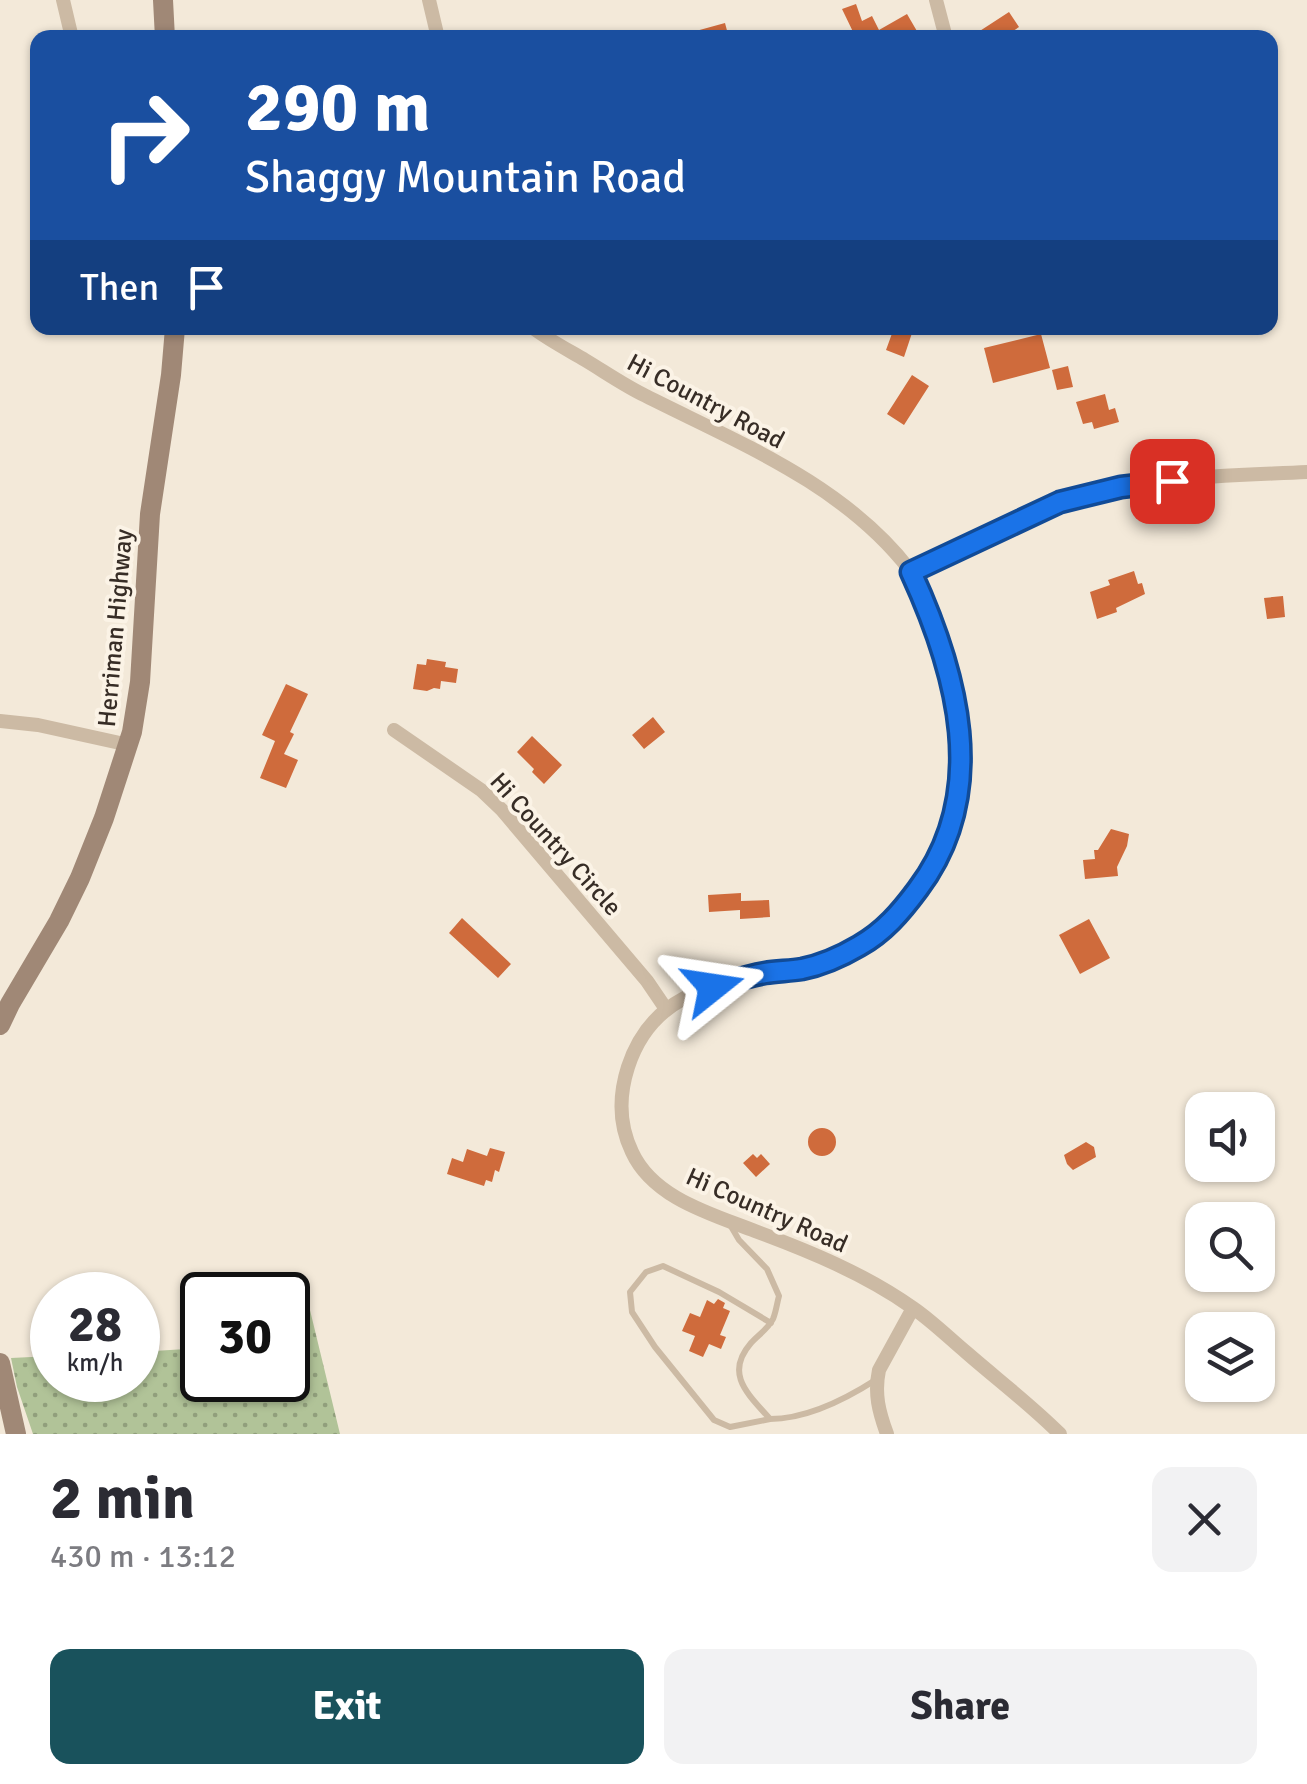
<!DOCTYPE html>
<html lang="en">
<head>
<meta charset="utf-8">
<style>
	:root { --surface:#fff; --page:#f2f2f3; --text:#2b2b33; --muted:#7c7c81; --accent:#19525c }
	body { margin:0; font-family:Signika,sans-serif; background:var(--page); color:var(--text); height:100vh; display:flex; flex-direction:column; font-size:38px; white-space:nowrap }
	* { box-sizing:border-box; margin:0 }
	p { font-size:32px; color:var(--muted) }
	.icon { flex:none; width:55px; height:55px; fill:none; stroke:currentColor; stroke-width:2; stroke-linecap:round; stroke-linejoin:round }
	.map { position:relative; height:1434px; overflow:hidden }
	.sheet { display:flex; flex-direction:column; background:var(--surface); flex:1 }
	.sheet>* { flex:none }
	.banner { position:absolute; left:30px; top:30px; width:1248px; height:305px; border-radius:20px; box-shadow:0 2px 8px #0004; background:#1a4fa0; color:#fff; overflow:hidden }
	.controls { position:absolute; left:1185px; top:1092px; display:grid; gap:20px }
	.controls a { display:grid; place-items:center; width:90px; height:90px; border-radius:20px; background:var(--surface); box-shadow:0 2px 8px #0004; font-size:50px }
	.speed { position:absolute; left:30px; top:1272px; display:flex; gap:20px; font-size:50px; font-weight:700; text-align:center }
	.speed>* { display:grid; place-content:center; width:130px; height:130px; border-radius:50%; background:var(--surface); box-shadow:0 2px 8px #0004; line-height:1 }
	.speed small { font-size:25px; font-weight:400 }
	.speed .limit { border:5px solid #111; border-radius:15px; background:#fff; color:#111 }
	.pin { position:absolute; display:grid; place-items:center; width:85px; height:85px; color:#fff; margin:-42px; border-radius:20px; box-shadow:0 5px 15px #0006 }
	.me { position:absolute; width:110px; margin:-55px; rotate:75deg; stroke-linejoin:round; filter:drop-shadow(0 0 8px #0008) }
	.turn { display:flex; align-items:center; gap:35px; height:210px; padding:0 50px; font-size:45px }
	.turn .icon { width:130px; height:130px; stroke-width:2.5 }
	.turn b { display:block; font-size:70px; line-height:85px }
	.then { display:flex; align-items:center; height:95px; padding:0 50px; background:#0003; gap:20px; font-size:38px }
	.round { display:grid; place-items:center; flex:none; width:105px; height:105px; border-radius:20px; background:var(--page) }
	.headline { display:flex; align-items:center; justify-content:space-between; height:170px; padding:0 50px }
	h1 { font-size:60px; font-weight:700; line-height:75px }
	.primary-button { display:flex; gap:20px; margin-top:auto; padding:20px 50px }
	.primary-button a { flex:1; height:115px; border-radius:20px; background:var(--accent); color:#fff; font-size:40px; font-weight:700; line-height:115px; text-align:center }
	.primary-button a+a { background:var(--page); color:var(--text) }
	.map>svg:first-child { display:block }
	.park { fill:url(#park-dots) }
	.building { fill:#cf6b3c }
	.lines { fill:none; stroke-linecap:round; stroke-linejoin:round }
	.service { stroke:#ccbaa4; stroke-width:6 }
	.minor { stroke:#ccbaa4; stroke-width:14 }
	.secondary { stroke:#a08876; stroke-width:20 }
	.route-casing { stroke:#114b97; stroke-width:25 }
	.route { stroke:#1a73e8; stroke-width:18 }
	.labels { text-anchor:middle; dominant-baseline:central; stroke-width:8; stroke-linejoin:round; paint-order:stroke }
	.street-label { font-size:25px; fill:#372d26; stroke:#fbf3e6 }
</style>
</head>
<body>
<div class="map">
<svg width="1307" height="1434" viewBox="0 0 1307 1434">
	<defs>
		<pattern id="park-dots" width="8" height="8" patternUnits="userSpaceOnUse" patternTransform="scale(2.5)"><rect width="8" height="8" fill="#b1c398"/><path d="M2 2h.1M6 6h.1" fill="none" stroke="#919f7c" stroke-width="1.8" stroke-linecap="round"/></pattern>
	</defs>
	<rect width="100%" height="100%" fill="#f3e9d9"/>
	<path class="park" d="M302 1277 340 1434H33L17 1387 11 1358 52 1356V1380H138V1352L202 1348V1380H288V1295H278Z"/>
	<path class="building" d="M856 4 862 21 872 16 879 30 907 14 921 38H856L842 9Z
		M1009 12 1019 27 1003 38H969Z
		M725 23 729 38H685V34Z
		M894 328 912 333 904 357 886 350Z
		M1041 334 1050 368 993 383 984 348Z
		M1068 366 1073 387 1057 390 1052 370Z
		M912 375 929 386 904 425 887 414Z
		M1105 394 1109 410 1115 408 1119 422 1094 429 1092 422 1083 424 1076 402Z
		M1134 571 1138 584 1142 583 1145 594 1116 608 1117 612 1097 619 1090 592 1110 585 1108 580Z
		M1283 596 1285 617 1267 619 1264 598Z
		M427 659 446 662 445 667 458 669 456 683 441 681 440 689 434 688 427 691 413 689 417 664 426 665Z
		M286 684 308 694 290 732 294 734 284 754 298 760 286 788 260 778 275 741 262 735Z
		M653 717 665 732 644 749 632 735Z
		M532 736 562 765 544 784 532 772 534 769 517 752Z
		M1111 829 1129 834 1127 846 1117 867 1118 876 1085 879 1083 860 1095 859 1094 850H1098Z
		M741 893V901L769 900 770 917 740 919V910L709 912 708 895Z
		M462 918 511 964 498 978 449 933Z
		M1089 919 1110 958 1080 974 1059 935Z
		M808 1142a14 14 0 1 1 28 0a14 14 0 1 1-28 0Z
		M1086 1142 1094 1147 1096 1157 1073 1170 1067 1164 1064 1155Z
		M490 1148 505 1152 499 1172 495 1170 492 1182 486 1180 484 1186 447 1174 452 1158 463 1162 467 1149 487 1156Z
		M753 1154 757 1158 761 1154 770 1164 756 1177 743 1163Z
		M718 1299 725 1303 723 1308 730 1311 720 1335 726 1337 721 1349 709 1344 703 1357 689 1351 695 1336 682 1331 690 1313 700 1317 707 1300 714 1304Z"/>
	<g class="lines">
		<path class="service" d="M729 1223 739 1240 767 1269 779 1296C777 1303 776 1312 773 1319 768 1329 758 1335 751 1343 724 1374 748 1394 770 1419 808 1419 846 1399 877 1379
			M770 1419 730 1427 714 1420 655 1347 632 1312 630 1292 646 1272 663 1266 719 1292 771 1323"/>
		<path class="minor" d="M63 0 72 38
			M429 0 438 38
			M936 0 946 38
			M533 328C549 340 568 350 585 360 605 372 625 386 646 396 739 443 843 484 909 569 928 594 935 630 944 659 957 703 967 752 959 798 948 856 909 918 857 947 778 991 663 959 628 1067 619 1095 619 1125 632 1152 653 1198 711 1214 755 1231 809 1251 865 1274 913 1308 932 1321 949 1338 967 1353 998 1380 1031 1405 1060 1434
			M911 572C961 548 1011 518 1064 501 1142 476 1226 476 1307 472
			M0 721 38 725 129 745
			M394 730 481 790 502 810 647 981 666 1009
			M887 1434C879 1412 874 1394 879 1370L913 1308"/>
		<path class="secondary" d="M163 0 165 38
			M0 1025 10 1004 59 921 80 878 104 818 132 732 140 682 150 514 171 375 175 328
			M0 1363 16 1434"/>
	</g>
	<g class="lines">
		<defs>
			<path id="route" d="M713 987C730 982 747 976 765 973 777 971 790 971 802 969 822 965 842 956 859 946 884 932 901 912 918 889 991 792 957 672 911 572L1060 502 1121 487 1172 481"/>
		</defs>
		<use href="#route" class="route-casing"/>
		<use href="#route" class="route"/>
	</g>
	<g class="labels">
		<g class="street-label">
			<text transform="translate(706 401) rotate(28)">Hi Country Road</text>
			<text transform="translate(115 628) rotate(-85)">Herriman Highway</text>
			<text transform="translate(556 844) rotate(48)">Hi Country Circle</text>
			<text transform="translate(767 1210) rotate(24)">Hi Country Road</text>
		</g>
	</g>
</svg>
<div class="controls">
<a><svg class="icon" aria-label="sound" viewBox="0 0 24 24"><path d="M4 9h4l5-4v14l-5-4H4zM17 9q2 3 0 6"/></svg></a>
<a><svg class="icon" aria-label="search" viewBox="0 0 24 24"><circle cx="10" cy="10" r="6"/><path d="M15 15l6 6"/></svg></a>
<a><svg class="icon" aria-label="layers" viewBox="0 0 24 24"><path d="M12 4l9 5-9 5-9-5zM3 14l9 5 9-5"/></svg></a>
</div>
<div class="speed"><div>28<small>km/h</small></div><div class="limit">30</div></div>
<div class="pin" style="left:1172px;top:481px;background:#d93025"><svg class="icon" aria-label="arrive" viewBox="0 0 24 24"><path d="M6 21V4h12l-3 4 3 4H6"/></svg></div>
<svg class="me" style="left:713px;top:987px" viewBox="-20 -20 40 40"><path d="M0-17L14 15 0 8-14 15z" fill="#1a73e8" stroke="#fff" stroke-width="4"/></svg>
<div class="banner">
<div class="turn"><svg class="icon" aria-label="right" viewBox="0 0 24 24"><path d="M7 20v-9h11M14 6l5 5-5 5"/></svg><div><b>290 m</b>Shaggy Mountain Road</div></div>
<div class="then">Then<svg class="icon" aria-label="arrive" viewBox="0 0 24 24"><path d="M6 21V4h12l-3 4 3 4H6"/></svg></div>
</div>
</div>
<section class="sheet">
<div class="headline"><div><h1>2 min</h1><p>430 m · 13:12</p></div><a class="round"><svg class="icon" aria-label="close" viewBox="0 0 24 24"><path d="M6 6l12 12M18 6L6 18"/></svg></a></div>
<div class="primary-button"><a>Exit</a><a>Share</a></div>
</section>
</body>
</html>
